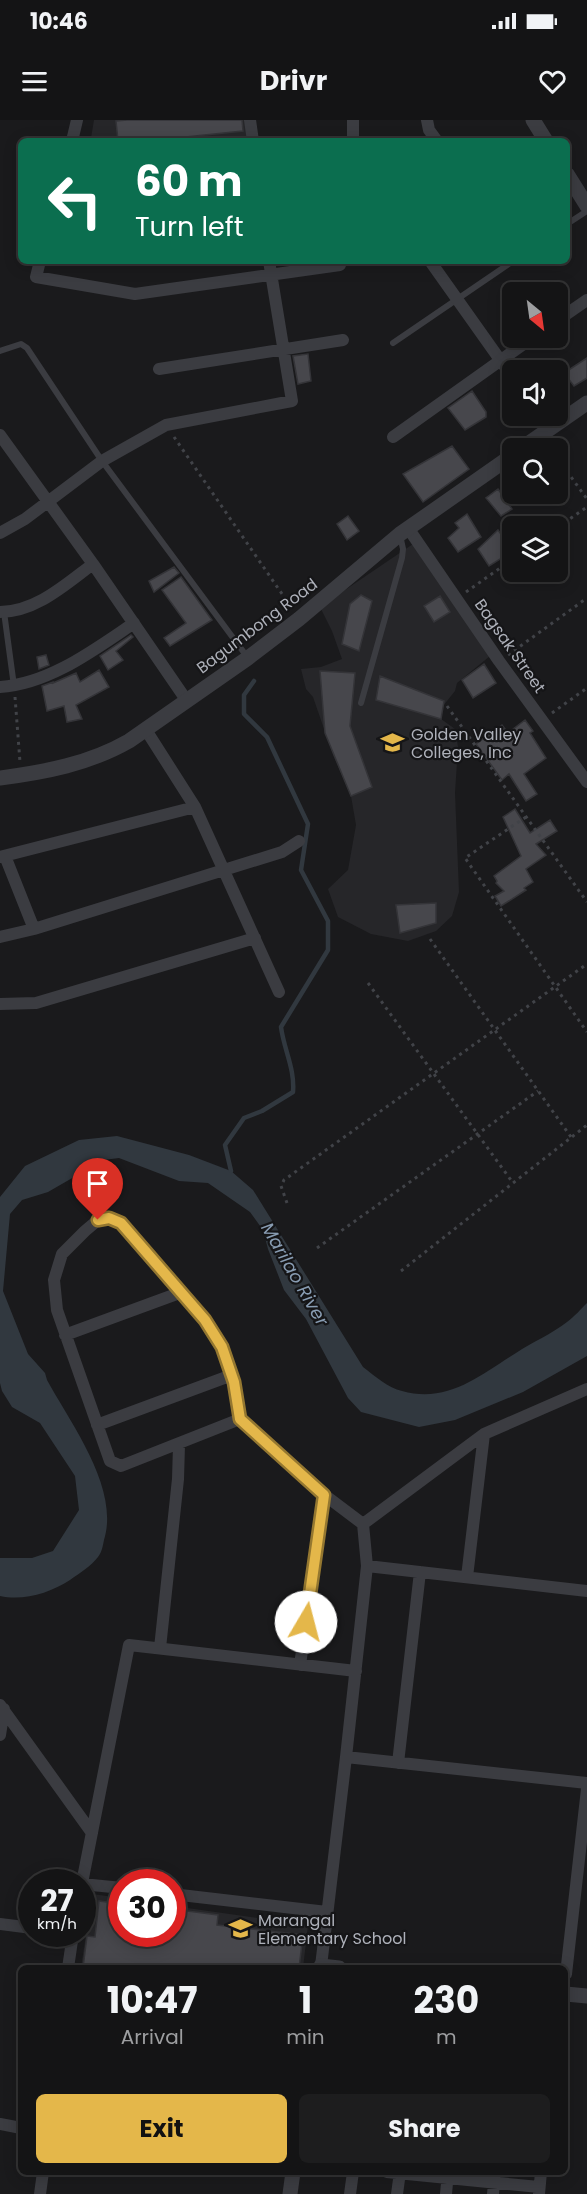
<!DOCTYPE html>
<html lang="en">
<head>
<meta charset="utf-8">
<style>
	:root { --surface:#141415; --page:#1d1d1e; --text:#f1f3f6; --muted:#9d9ea0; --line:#333334; --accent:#e4b74a }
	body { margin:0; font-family:Poppins,sans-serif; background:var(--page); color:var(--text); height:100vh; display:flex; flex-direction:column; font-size:22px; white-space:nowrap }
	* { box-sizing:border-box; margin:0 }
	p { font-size:20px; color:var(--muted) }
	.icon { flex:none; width:33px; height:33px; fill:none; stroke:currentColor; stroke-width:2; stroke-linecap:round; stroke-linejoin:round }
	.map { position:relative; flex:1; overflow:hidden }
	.sheet { position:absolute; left:18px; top:1845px; width:550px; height:210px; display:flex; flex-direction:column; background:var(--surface); border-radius:9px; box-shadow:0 3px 15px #0003,0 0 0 2px var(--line) }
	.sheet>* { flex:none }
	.guide { position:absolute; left:18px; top:18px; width:552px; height:126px; border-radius:9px; box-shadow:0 3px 15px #0003,0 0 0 2px var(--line); background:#0b6e4f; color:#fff; overflow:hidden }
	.needle { width:39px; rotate:151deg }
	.tools { position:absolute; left:502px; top:162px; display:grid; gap:12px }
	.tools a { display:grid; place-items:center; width:66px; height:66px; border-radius:9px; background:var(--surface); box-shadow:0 3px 15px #0003,0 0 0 2px var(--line); font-size:30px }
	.speed { position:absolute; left:18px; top:1749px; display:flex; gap:12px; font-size:30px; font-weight:700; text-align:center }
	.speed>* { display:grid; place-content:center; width:78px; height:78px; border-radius:50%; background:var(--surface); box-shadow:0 3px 15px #0003,0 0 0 2px var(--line); line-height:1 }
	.speed small { font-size:15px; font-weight:400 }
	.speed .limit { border:9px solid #d22; background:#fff; color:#111 }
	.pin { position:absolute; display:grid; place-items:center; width:51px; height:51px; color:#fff; margin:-62px -26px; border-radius:50% 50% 50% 0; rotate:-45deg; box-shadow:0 0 6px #0007 }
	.pin .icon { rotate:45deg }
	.me { position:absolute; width:66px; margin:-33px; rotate:8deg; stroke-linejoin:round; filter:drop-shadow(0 0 4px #0008) }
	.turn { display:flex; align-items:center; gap:21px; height:126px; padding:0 18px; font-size:27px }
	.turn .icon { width:78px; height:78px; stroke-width:2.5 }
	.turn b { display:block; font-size:42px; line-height:51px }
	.eta { display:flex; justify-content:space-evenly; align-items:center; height:102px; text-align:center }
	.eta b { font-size:36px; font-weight:700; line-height:42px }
	.action { display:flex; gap:12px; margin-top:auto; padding:12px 18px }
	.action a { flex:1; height:69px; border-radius:9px; background:var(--accent); color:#111; font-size:24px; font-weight:700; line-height:69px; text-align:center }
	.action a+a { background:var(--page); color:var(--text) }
	.status { display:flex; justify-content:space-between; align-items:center; height:42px; padding:0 30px; background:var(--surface); direction:ltr }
	.status svg { height:16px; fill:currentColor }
	header { display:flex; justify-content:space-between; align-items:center; height:78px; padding:0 18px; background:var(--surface); font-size:27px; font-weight:700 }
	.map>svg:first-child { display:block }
	.built { fill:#262629 }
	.water { fill:#31383f }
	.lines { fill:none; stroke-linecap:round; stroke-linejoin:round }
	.stream { stroke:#31383f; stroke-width:4.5 }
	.building { fill:#47474c; stroke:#343438; stroke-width:1.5 }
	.path { stroke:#414348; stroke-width:3; stroke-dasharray:3 4.5; stroke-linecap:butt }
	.service { stroke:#3b3c41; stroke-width:6 }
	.minor { stroke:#3b3c41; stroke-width:12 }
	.tertiary { stroke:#3b3c41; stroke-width:15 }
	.route-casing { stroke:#947730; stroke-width:15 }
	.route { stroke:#e4b74a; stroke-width:10 }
	.labels { text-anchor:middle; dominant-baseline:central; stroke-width:4.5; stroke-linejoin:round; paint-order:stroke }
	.street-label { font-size:16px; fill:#aeb1ba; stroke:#151517 }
	.poi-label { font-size:16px; fill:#aeb1ba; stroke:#151517; text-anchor:start }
	.water-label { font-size:18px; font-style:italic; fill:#889cb2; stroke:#151517 }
</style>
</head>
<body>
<div class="status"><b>10:46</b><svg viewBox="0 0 49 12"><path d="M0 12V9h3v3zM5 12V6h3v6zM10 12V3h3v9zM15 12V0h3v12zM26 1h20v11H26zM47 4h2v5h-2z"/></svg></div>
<header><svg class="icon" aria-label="menu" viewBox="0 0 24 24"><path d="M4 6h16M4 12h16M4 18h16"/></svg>Drivr<svg class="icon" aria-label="heart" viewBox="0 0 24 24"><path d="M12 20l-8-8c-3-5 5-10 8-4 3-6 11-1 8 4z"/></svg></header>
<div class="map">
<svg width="587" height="2074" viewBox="0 0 587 2074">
	<rect width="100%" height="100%" fill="#1a1a1c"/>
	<path class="built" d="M94 0H245L248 17 231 21H101L91 18Z
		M413 424 490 536 457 563 455 571 443 586 441 599 455 609 458 627 455 673 459 772 452 796 436 811 408 821 371 814 338 797 328 769 348 750 356 705 351 676 333 635 313 577 306 569 301 549 321 547 342 539 332 511 320 487Z
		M92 1774 121 1778 122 1814H172L173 1786 308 1805 303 1848H81Z"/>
	<path class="water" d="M117 1016 189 1035 231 1051 253 1070 363 1247C375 1256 388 1268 402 1271 448 1284 480 1255 516 1233 532 1222 552 1214 567 1202 574 1197 581 1189 587 1183V1236L523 1272 455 1300 419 1307 361 1292 348 1278 306 1199 284 1170 268 1129 263 1110 250 1092 208 1063 179 1061 119 1038 88 1042 74 1057 48 1072 22 1080 10 1094 3 1171 28 1234 45 1253 47 1260C71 1304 120 1368 104 1420 103 1425 102 1432 98 1437 91 1446 80 1453 70 1460 50 1473 24 1481 0 1476V1438H32L53 1431 79 1390 75 1356 40 1303 12 1287 2 1271 0 1263V1077L25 1046 79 1020Z"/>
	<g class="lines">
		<path class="stream" d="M231 1051 225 1025 244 998 262 991 293 972C295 949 284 930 281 907L328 830V801L301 750 308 704 267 617 244 594V575L254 561"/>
	</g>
	<path class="building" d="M127 0H242L243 11 147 21H118L116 1Z
		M308 234 311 261 298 264 293 236Z
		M587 238V258L574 266 564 253Z
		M472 271 486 292V297L465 310 448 288Z
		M452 326 469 349 423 382 403 354Z
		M498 369 512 389 501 396 486 378Z
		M467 394 481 417 458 432 448 418 459 408 455 403Z
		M348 396 359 411 347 420 337 404Z
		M498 410 513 431 489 446 478 429Z
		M174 447 179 453 154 472 149 461Z
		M181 457 212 500 170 526 164 518 186 503 162 470Z
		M361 475 372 481 359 531 342 524 350 484Z
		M440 476 450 492 434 502 424 486Z
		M131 515 133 517 116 531 123 540 108 550 100 536Z
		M46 535 49 545 39 549 37 537Z
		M484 544 496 563 473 578 462 560Z
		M99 550 109 567 76 585 82 599 67 602 64 586 47 591 42 566 53 562V563L76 553 80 562Z
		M320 551 355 553 350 606 372 667 351 676 325 613Z
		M380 556 444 581 441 599 376 580Z
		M525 600 533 611 530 613 546 638 524 654 537 674 526 681 509 654 502 660 476 624 502 605 508 613Z
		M515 689 530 713 550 700 557 711 536 724 546 735 526 749 533 762 524 768 526 770 501 786 495 776 504 771 496 763 497 761 494 756 521 736 503 697Z
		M436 783V803L400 813 396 785Z
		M99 1781 122 1784V1814H172V1789L218 1795 217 1805 303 1815 299 1848H172L140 1844 139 1848H83L87 1816 95 1817Z"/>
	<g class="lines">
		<path class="path" d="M174 317 291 487
			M558 339 587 379
			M558 407 587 387
			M466 472 513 439
			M508 535 587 478
			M15 577 20 642
			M447 586 587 782
			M552 593 587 568
			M526 697 465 738 587 912
			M430 819 571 1017
			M368 863 513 1063
			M287 1083 281 1066 284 1060 587 844
			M317 1128 538 971
			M401 1151 587 1005"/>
		<path class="service" d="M567 104 587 91
			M393 223 513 141
			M0 231 21 224 27 228 102 341 248 538
			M4 492 14 566
			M361 583 402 438 403 429 400 415"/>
		<path class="minor" d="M250 0 253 21
			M353 0V21
			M427 0 429 10 437 21
			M72 21 77 0
			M40 141 36 157 135 174 340 145
			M430 141 513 258
			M558 200 587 180
			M159 249 343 220
			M540 296 550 309
			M0 315 93 444 187 581
			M393 317 532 218
			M408 408 499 541 587 662
			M0 413 25 399 102 341 166 305 292 281 269 141
			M0 492C36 492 66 464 93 444
			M0 567C49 564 94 530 134 503
			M146 610 195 687 279 872
			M5 736 34 809
			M0 737 195 687
			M0 817 34 809 282 732 299 721
			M0 884 36 883 255 818
			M65 1215 182 1172
			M240 1299 121 1346 110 1341 57 1190 54 1160 62 1134 85 1111 98 1100 109 1098 121 1103 205 1200 222 1227 234 1262 240 1299 314 1367 363 1404
			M97 1305 232 1255
			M363 1404 484 1314 587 1269
			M367 1446 587 1471
			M467 1457 484 1314
			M160 1528 178 1359 179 1325
			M300 1545 324 1375
			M0 1585 92 1713
			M0 1615 4 1589
			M346 1637 587 1663
			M398 1643 420 1452
			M82 1763 129 1525 356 1551
			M82 1764 122 1768
			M172 1774 327 1792
			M0 1804 32 1808
			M321 1846 346 1637 367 1446 363 1404
			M68 1848 73 1814
			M566 1854 587 1669
			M0 2004 21 2008
			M387 2052 539 2067
			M40 2074 43 2052
			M350 2074 353 2052
			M397 2074 400 2052
			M446 2074 448 2052
			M493 2074 495 2052
			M539 2074 541 2052"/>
		<path class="tertiary" d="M533 0 546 21
			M567 54 587 86
			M522 328 587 283
			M0 658C45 652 89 644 129 621L248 538 299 499 400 414 513 335
			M320 1848 321 1846 339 1848
			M566 1874 587 1876
			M290 2074 293 2052"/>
	</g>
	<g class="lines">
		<defs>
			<path id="route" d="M98 1100 109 1098 121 1103 205 1200 222 1227 234 1262 240 1299 324 1375 306 1502"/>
		</defs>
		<use href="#route" class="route-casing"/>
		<use href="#route" class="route"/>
	</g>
	<defs>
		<symbol id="school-bare" viewBox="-9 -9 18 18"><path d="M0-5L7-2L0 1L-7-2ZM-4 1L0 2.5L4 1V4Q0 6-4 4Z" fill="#e4b74a" stroke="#151517" stroke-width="2.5" paint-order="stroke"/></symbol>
	</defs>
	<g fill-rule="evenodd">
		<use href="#school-bare" x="376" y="606" width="33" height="33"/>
		<use href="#school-bare" x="224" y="1792" width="33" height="33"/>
	</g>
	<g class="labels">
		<g class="street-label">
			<text transform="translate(257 506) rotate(-37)">Bagumbong Road</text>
			<text transform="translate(510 526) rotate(55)">Bagsak Street</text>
		</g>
		<g class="poi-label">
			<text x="411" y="614">Golden Valley<tspan x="411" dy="18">Colleges, Inc</tspan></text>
			<text x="258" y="1800">Marangal<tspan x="258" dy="18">Elementary School</tspan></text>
		</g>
		<g class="water-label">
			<text transform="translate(295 1154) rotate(60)">Marilao River</text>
		</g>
	</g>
</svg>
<div class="tools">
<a><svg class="needle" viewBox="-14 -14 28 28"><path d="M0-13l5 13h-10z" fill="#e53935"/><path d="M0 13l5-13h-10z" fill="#9d9ea0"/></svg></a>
<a><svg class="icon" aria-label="sound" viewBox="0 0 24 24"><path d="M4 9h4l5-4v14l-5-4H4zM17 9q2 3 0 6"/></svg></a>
<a><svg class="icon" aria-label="search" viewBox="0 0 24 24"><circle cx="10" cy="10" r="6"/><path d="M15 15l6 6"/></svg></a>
<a><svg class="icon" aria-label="layers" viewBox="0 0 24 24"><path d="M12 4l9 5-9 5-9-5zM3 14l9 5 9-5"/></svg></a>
</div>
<div class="speed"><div>27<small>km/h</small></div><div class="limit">30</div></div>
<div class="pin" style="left:98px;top:1100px;background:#d93025"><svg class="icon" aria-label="arrive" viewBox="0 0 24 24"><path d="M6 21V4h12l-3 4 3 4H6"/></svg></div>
<svg class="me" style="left:306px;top:1502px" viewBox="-20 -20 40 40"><circle r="19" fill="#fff"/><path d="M0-13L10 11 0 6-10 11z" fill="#e4b74a"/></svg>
<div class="guide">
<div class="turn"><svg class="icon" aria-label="left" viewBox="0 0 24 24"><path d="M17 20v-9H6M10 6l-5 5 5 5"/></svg><div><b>60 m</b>Turn left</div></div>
</div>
<section class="sheet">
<div class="eta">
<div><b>10:47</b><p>Arrival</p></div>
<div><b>1</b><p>min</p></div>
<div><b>230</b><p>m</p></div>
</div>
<div class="action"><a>Exit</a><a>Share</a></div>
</section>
</div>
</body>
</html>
